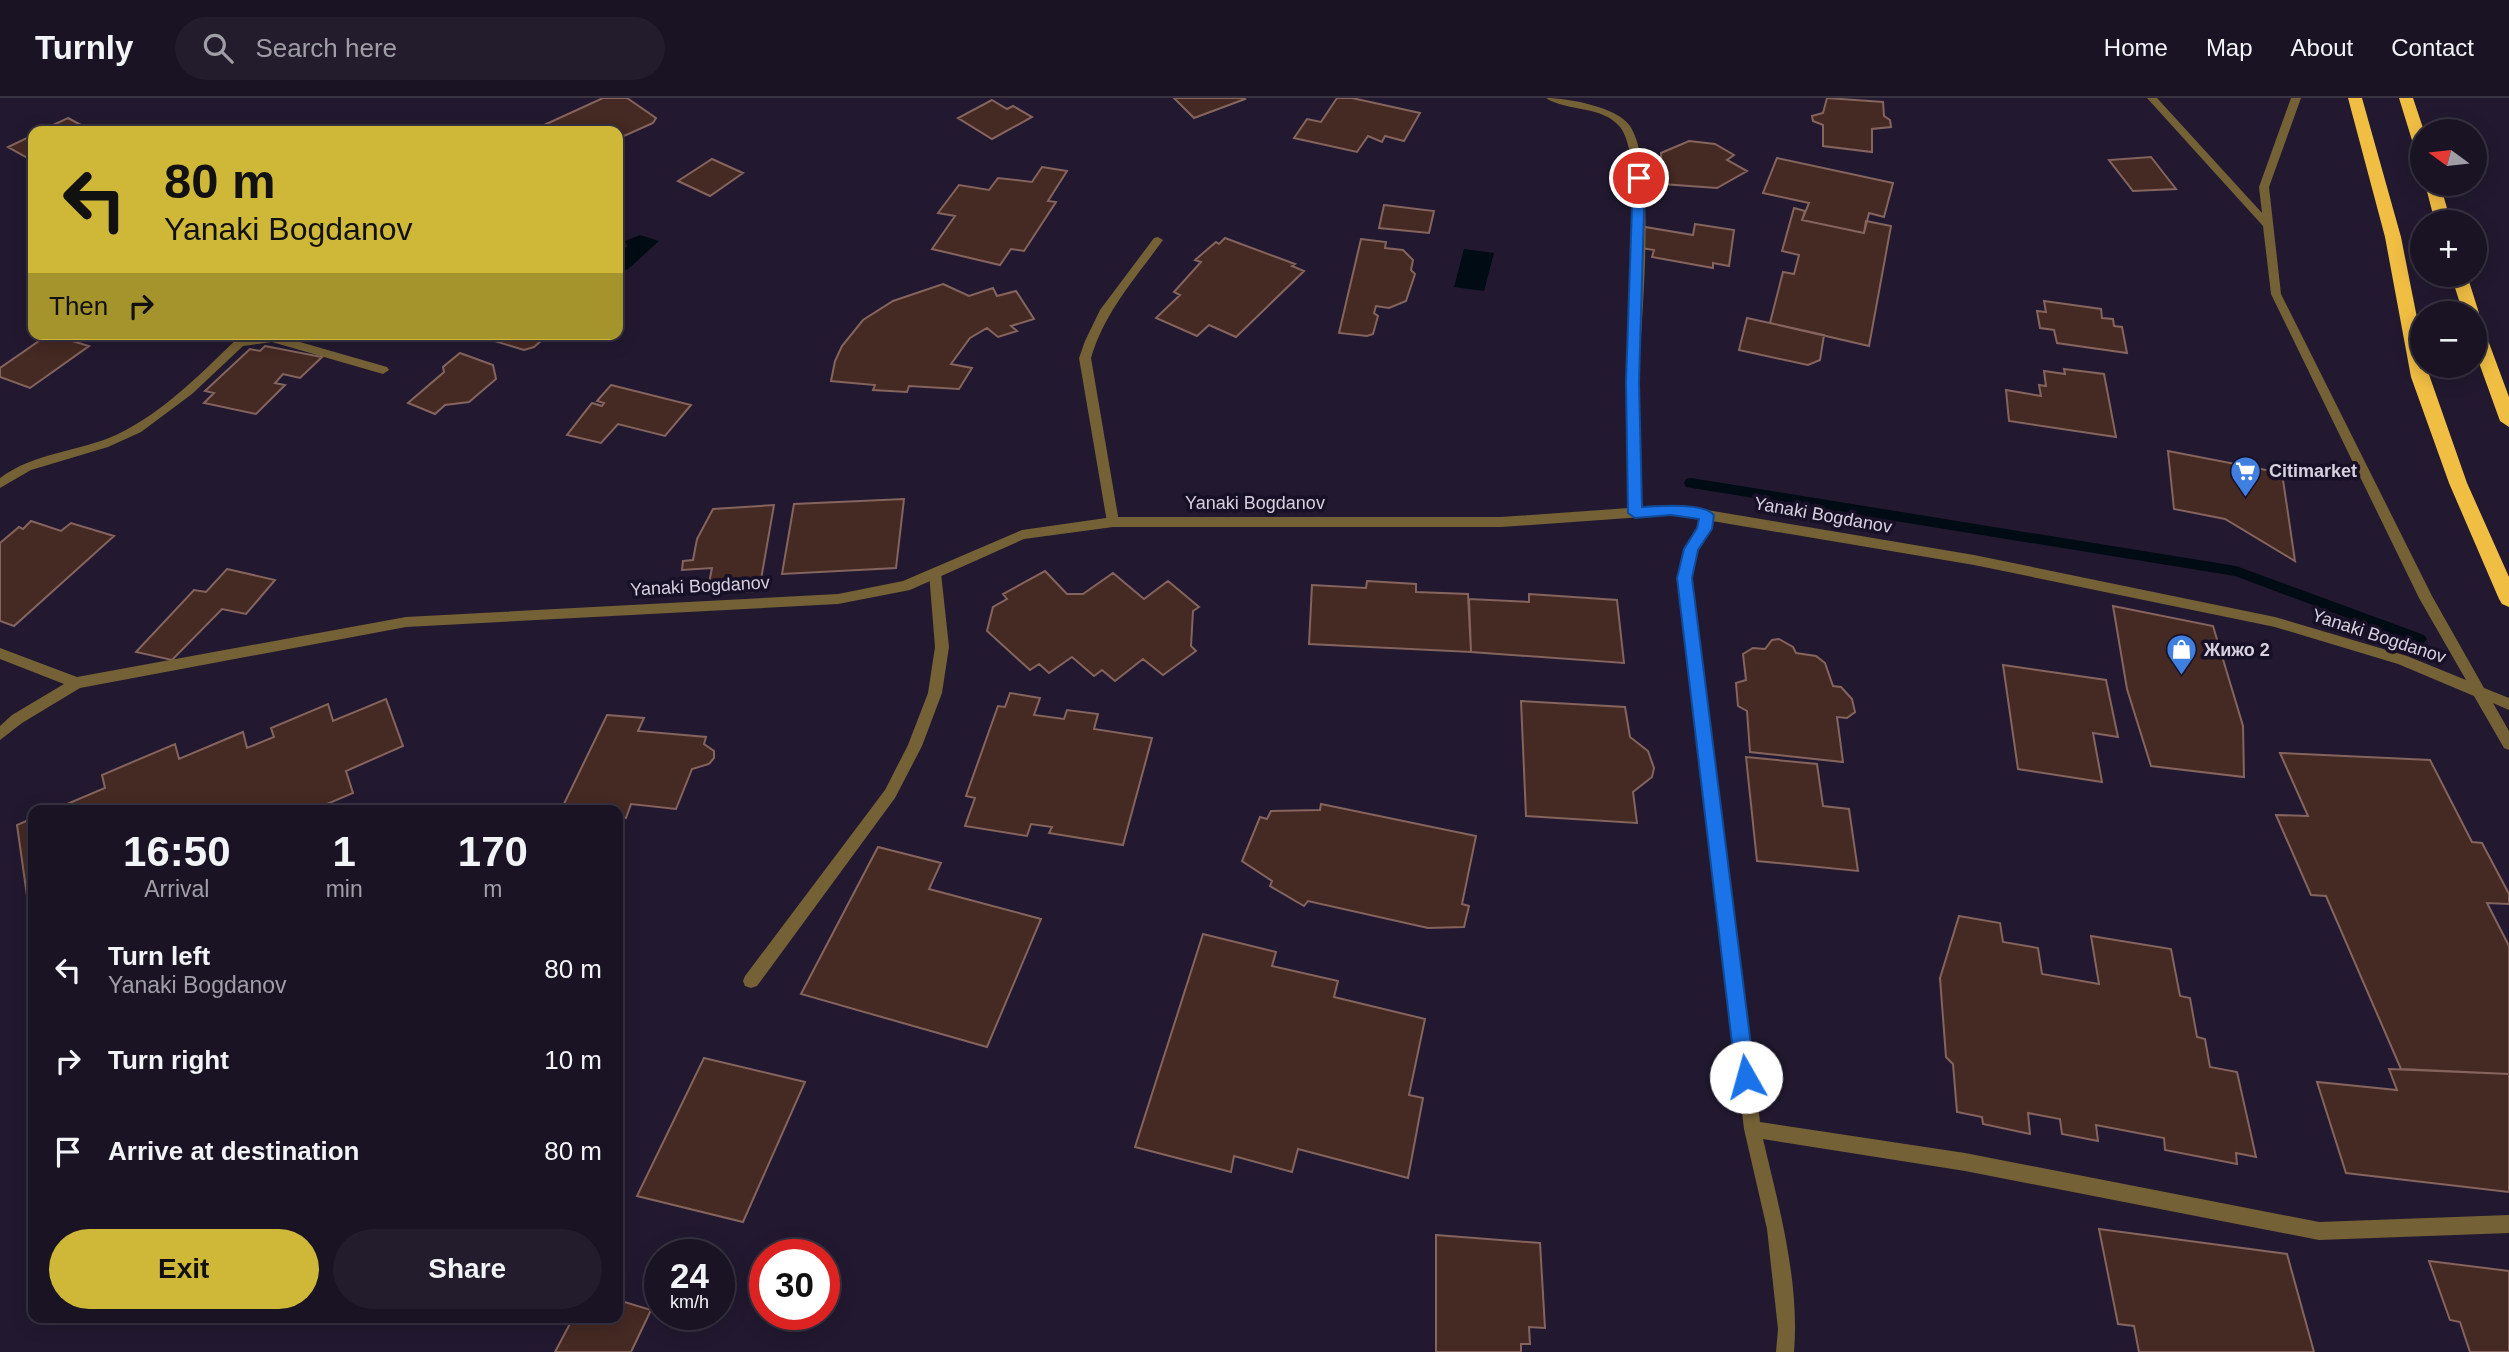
<!DOCTYPE html>
<html lang="en">
<head>
<meta charset="utf-8">
<style>
	:root { --surface:#1a1324; --page:#231c2c; --text:#f1f3f6; --muted:#9f9ea6; --line:#383241; --accent:#cfb837 }
	body { margin:0; font-family:Arial,sans-serif; background:var(--page); color:var(--text); height:100vh; display:flex; flex-direction:column; font-size:26px; white-space:nowrap }
	* { box-sizing:border-box; margin:0 }
	p { font-size:23px; color:var(--muted) }
	.icon { flex:none; width:38px; height:38px; fill:none; stroke:currentColor; stroke-width:2; stroke-linecap:round; stroke-linejoin:round }
	.map { position:relative; flex:1; overflow:hidden }
	.drawer { position:absolute; left:28px; top:707px; width:595px; height:518px; display:flex; flex-direction:column; background:var(--surface); border-radius:14px; box-shadow:0 4px 18px #0003,0 0 0 2px var(--line) }
	.drawer>* { flex:none }
	.guide { position:absolute; left:28px; top:28px; width:595px; height:214px; border-radius:14px; box-shadow:0 4px 18px #0003,0 0 0 2px var(--line); background:#cfb837; color:#111; overflow:hidden }
	.needle { width:46px; rotate:285deg }
	.tools { position:absolute; left:2410px; top:21px; display:grid; gap:14px }
	.tools a { display:grid; place-items:center; width:77px; height:77px; border-radius:50%; background:var(--surface); box-shadow:0 4px 18px #0003,0 0 0 2px var(--line); font-size:35px }
	.speed { position:absolute; left:644px; top:1141px; display:flex; gap:14px; font-size:35px; font-weight:700; text-align:center }
	.speed>* { display:grid; place-content:center; width:91px; height:91px; border-radius:50%; background:var(--surface); box-shadow:0 4px 18px #0003,0 0 0 2px var(--line); line-height:1 }
	.speed small { font-size:18px; font-weight:400 }
	.speed .limit { border:10px solid #d22; background:#fff; color:#111 }
	.pin { position:absolute; display:grid; place-items:center; width:60px; height:60px; color:#fff; margin:-30px; border:4px solid #fff; border-radius:50%; box-shadow:0 2px 7px #0007 }
	.me { position:absolute; width:77px; margin:-38px; rotate:353deg; stroke-linejoin:round; filter:drop-shadow(0 0 5px #0008) }
	.turn { display:flex; align-items:center; gap:24px; height:147px; padding:0 21px; font-size:32px }
	.turn .icon { width:91px; height:91px; stroke-width:2.5 }
	.turn b { display:block; font-size:49px; line-height:60px }
	.then { display:flex; align-items:center; height:66px; padding:0 21px; background:#0003; gap:14px; font-size:26px }
	.eta { display:flex; justify-content:space-evenly; align-items:center; height:119px; text-align:center }
	.eta b { font-size:42px; font-weight:600; line-height:49px }
	.cta { display:flex; gap:14px; margin-top:auto; padding:14px 21px }
	.cta a { flex:1; height:80px; border-radius:42px; background:var(--accent); color:#111; font-size:28px; font-weight:600; line-height:80px; text-align:center }
	.cta a+a { background:var(--page); color:var(--text) }
	ul { padding:0; list-style:none }
	li { display:flex; align-items:center; gap:21px; height:91px; padding:0 21px }
	li div { flex:1 }
	li b { display:block; font-size:26px }
	li em { font-style:normal }
	header { display:flex; align-items:center; gap:42px; box-sizing:border-box; height:98px; padding:0 35px; background:var(--surface); border-bottom:2px solid var(--line) }
	header strong { font-size:33px }
	nav { display:flex; gap:38px; margin-inline-start:auto; font-size:24px }
	.search { width:490px; height:63px; background:var(--page); display:flex; align-items:center; gap:18px; box-sizing:border-box; padding:0 24px; border-radius:38px; color:var(--muted); font-size:26px }
	.map>svg:first-child { display:block }
	.water { fill:#000b13 }
	.lines { fill:none; stroke-linecap:round; stroke-linejoin:round }
	.stream { fill:#000b13; fill-rule:evenodd }
	.building { fill:#452923; stroke:#85645d; stroke-width:2 }
	.lane { fill:#756136; fill-rule:evenodd }
	.street { fill:#756136; fill-rule:evenodd }
	.highway { fill:#f1be44; fill-rule:evenodd }
	.route { fill:#1a73e8; stroke:#114b97; stroke-width:2 }
	.labels { text-anchor:middle; dominant-baseline:central; stroke-width:7; stroke-linejoin:round; paint-order:stroke }
	.poi-label { font-size:18px; font-weight:bold; fill:#d6d1e0; stroke:#181026; text-anchor:start }
	.street-label { font-size:18px; fill:#d6d1e0; stroke:#181026 }
</style>
</head>
<body>
<header>
<strong>Turnly</strong>
<div class="search"><svg class="icon" aria-label="search" viewBox="0 0 24 24"><circle cx="10" cy="10" r="6"/><path d="M15 15l6 6"/></svg>Search here</div>
<nav><a>Home</a><a>Map</a><a>About</a><a>Contact</a></nav>
</header>
<div class="map">
<svg width="2509" height="1254" viewBox="0 0 2509 1254">
	<rect width="100%" height="100%" fill="#221930"/>
	<path class="water" d="M640 137 659 143 627 172 618 169V157L627 148 625 143Z
		M1464 151 1494 155 1484 193 1454 189Z"/>
	<g class="lines">
		<path class="stream" d="M1691 380 2236 468 2424 537 2427 541 2424 545H2414L2235 478 1686 389 1684 385 1686 381Z"/>
	</g>
	<path class="building" d="M603 0H627L656 20 653 25 624 38H618V33H602L597 29 588 33H531Z
		M1174 0H1244L1245 1 1194 20Z
		M1337 0H1352L1420 15 1404 43 1385 38 1382 44 1368 38 1357 54 1294 40 1307 21 1321 24Z
		M1827 0 1883 4 1884 18 1890 22 1891 29 1872 31V54L1823 48V27L1813 23 1812 18 1823 15Z
		M992 2 1007 11 1013 8 1032 19 992 41 958 20Z
		M68 20 92 33H40Z
		M33 37V63L8 49Z
		M1689 43 1715 46 1734 57 1727 62 1747 73 1717 90 1662 86 1661 55Z
		M2151 59 2176 91 2133 93 2109 62Z
		M1777 60 1893 85 1884 119 1869 115 1864 135 1802 122 1809 105 1763 95Z
		M712 61 743 75 710 98 678 83Z
		M1042 69 1067 73 1048 103 1056 104 1024 153 1011 151 1000 167 932 151 955 118 938 115 959 87 989 92 998 80 1032 84Z
		M1384 107 1434 113 1429 135 1379 130Z
		M1794 110 1805 113 1802 122 1864 135 1866 123 1891 128 1869 248 1770 225 1783 174 1794 176 1799 157 1782 153Z
		M1695 126 1734 132 1729 168 1713 165V170L1652 159 1654 152 1641 150 1645 129 1693 137Z
		M1225 140 1295 166 1292 168 1304 173 1236 239 1209 227 1197 238 1156 220 1180 197 1174 194 1201 164 1195 162 1216 144 1219 146Z
		M1361 141 1386 144 1385 150 1403 152 1413 162 1411 172 1415 176 1406 203 1389 210 1376 208 1374 215 1378 218 1373 236 1367 238 1339 235Z
		M943 186 969 198 993 190 997 198 1016 193 1034 221 1011 228 1017 233 998 239 987 230 970 240 951 266 972 270 959 291 909 288 907 294 873 292 875 287 831 283 835 263 842 248 863 222 893 203Z
		M2044 203 2101 211 2102 220 2113 221 2114 228 2122 229 2127 255 2057 245 2054 232 2040 230 2037 213 2046 214Z
		M1747 220 1824 237 1820 262 1808 267 1739 252Z
		M49 236 89 248 30 290 0 279V270Z
		M483 236H549L534 249 524 252 488 241 491 239Z
		M265 248 322 259 300 280 283 276 275 285 285 287 256 316 204 305 214 295 205 293 250 251 260 253Z
		M460 255 493 267 496 281 469 304 445 307 435 316 408 305 444 274 443 269Z
		M2064 271 2104 276 2116 339 2009 323 2006 292 2041 298 2039 287 2046 288 2044 273 2065 276Z
		M611 287 691 307 665 338 618 326 601 345 567 337 592 305 602 308 604 305 597 303Z
		M2168 353 2282 375 2295 463 2225 421 2174 411Z
		M904 401 896 470 782 476 794 406Z
		M774 407 759 493 707 495 712 470 682 472 683 463 693 462 697 441 713 411Z
		M31 423 61 433 71 425 114 438 14 528 0 523V445L19 429 23 431Z
		M227 471 275 482 246 516 222 511 172 562 136 554 194 492 206 494Z
		M1045 473 1067 496H1083L1113 475 1144 501 1168 483 1199 509 1193 513 1191 548 1196 553 1163 577 1143 561 1115 583 1102 572 1094 578 1072 559 1049 575 1039 566 1030 572 987 533 993 509 1007 501 1003 496Z
		M1367 483 1416 486V494L1468 496 1471 554 1309 546 1312 487 1366 490Z
		M1529 496 1617 502 1624 565 1471 554 1469 501 1529 504Z
		M2113 508 2213 528 2243 628 2244 679 2151 668 2127 591Z
		M1779 541 1793 549 1796 555 1816 558 1825 565 1833 588 1841 589 1852 601 1855 614 1847 620 1837 619 1843 664 1750 654 1747 613 1738 608 1736 585 1746 582 1743 556 1753 550 1765 551 1772 542Z
		M2003 567 2106 582 2118 639 2093 635 2102 684 2018 671Z
		M1010 595 1040 600 1034 617 1064 621 1067 612 1098 616 1094 631 1152 640 1123 747 1049 735 1052 729 1031 726 1027 738 965 728 975 700 966 698 998 608 1005 609Z
		M386 601 403 648 346 673 353 695 313 712H53L105 690 102 677 175 646 179 661 243 634 247 650 274 639 271 630 328 606 333 623Z
		M1521 603 1625 609 1630 639 1648 653 1654 670 1652 679 1633 694 1637 725 1526 718Z
		M607 617 644 620 638 633 706 639 704 646 714 653V660L709 666 692 671 676 711 631 706 626 720 618 719V712H561Z
		M2280 655 2430 662 2472 744 2482 745 2509 796V806L2487 805 2509 848V976L2401 971 2326 798 2311 797 2276 717 2308 718Z
		M1746 659 1817 666 1823 708 1849 711 1858 773 1757 763Z
		M1321 706 1476 738 1462 806 1469 808 1464 829 1428 830 1308 803 1304 808 1270 788 1272 783 1242 763 1260 719 1267 721 1271 713 1320 712Z
		M33 720V825L31 826 17 727Z
		M878 749 941 765 929 791 1041 821 987 949 801 896Z
		M1959 818 2000 825 2003 844 2038 850 2042 876 2099 886 2091 838 2171 851 2180 898 2190 900 2197 939 2205 941 2210 969 2237 974 2256 1059 2236 1055 2237 1066 2165 1052 2164 1040 2096 1027 2098 1043 2062 1036 2060 1021 2028 1015 2030 1036 1983 1026 1982 1019 1957 1014 1953 966 1946 959 1940 880Z
		M1203 836 1276 854 1272 868 1338 883 1334 899 1425 921 1409 997 1423 1000 1408 1080 1298 1051 1292 1074 1234 1058 1231 1074 1135 1049Z
		M704 960 805 984 743 1124 637 1098Z
		M2389 971 2509 976V1094L2346 1075 2317 984 2397 992Z
		M2099 1131 2287 1156 2314 1254H2139L2134 1228 2118 1226Z
		M1436 1137 1540 1145 1545 1230 1529 1229 1530 1246H1521V1254H1436Z
		M2429 1163 2509 1173V1254H2470L2460 1224 2450 1222Z
		M618 1202 651 1212 631 1254H555L573 1220H618Z"/>
	<g class="lines">
		<path class="lane" d="M1158 139 1163 142C1135 181 1105 213 1091 260L1119 424 1113 429 1107 424 1079 260 1085 243 1100 212 1154 140Z
			M242 236H254L252 239 272 236 387 269 389 272 383 276 272 244 243 248 192 296 141 334 108 349 31 372 0 390V380C35 354 78 354 116 337 165 314 203 273 242 236Z
			M935 470 941 475 949 549 942 595 922 648 895 700 757 888 751 890 745 888 743 883 745 878 885 692 908 647 928 595 935 549 929 475Z"/>
		<path class="street" d="M1546 0C1568 0 1617 9 1630 28 1658 71 1640 226 1639 282 1638 324 1640 367 1641 410L1671 407 1707 412 1974 457 2275 519 2407 558 2466 582 2419 500 2271 196 2263 128 2147 0H2157L2262 115 2259 89 2291 0H2301L2269 89 2281 196 2432 498 2484 590 2509 600V612L2493 605 2509 633V652L2504 650 2474 598 2398 566 2275 529 1974 467 1712 423 1710 431 1697 452 1691 479 1760 1024 1965 1055 2319 1124 2509 1117V1135L2319 1142 1965 1073 1763 1041C1779 1109 1800 1184 1794 1254H1776L1778 1231 1767 1131 1744 1031 1679 479 1685 451 1698 430 1700 421 1671 417 1501 429H1113L1024 441 910 492 838 506 406 529 80 590 22 625 0 642V628L12 617 64 586 0 561V550L77 579 406 519 838 496 903 483 1022 432 1113 419H1501L1629 410C1628 368 1626 325 1627 282 1629 234 1647 62 1620 29 1602 7 1567 14 1546 0Z"/>
		<path class="highway" d="M2348 0H2362L2401 139 2422 245V268H2426L2467 385 2509 479V509L2502 506 2499 501 2449 385 2411 279 2385 139Z
			M2399 0H2413L2424 33 2422 56 2415 52Z
			M2425 86H2440L2451 124H2435Z
			M2451 177H2467L2479 215 2477 219 2474 215H2463Z
			M2474 221 2482 226 2509 299V329L2500 323 2474 251Z"/>
	</g>
	<path class="route" d="M1639 77 1645 80 1639 284 1642 409C1659 408 1703 404 1714 417L1712 431 1698 452 1692 480 1755 979 1752 985 1746 988 1739 985 1736 979 1677 480 1684 451 1697 430 1699 421 1671 417 1635 420 1628 415 1626 284 1633 80Z"/>
	<defs>
		<symbol id="supermarket-pin" viewBox="-11 -11 22 30"><path d="M0 17L-7.5 6A9.5 9.5 0 1 1 7.5 6Z" fill="#3f7fe0" stroke="#181026"/><path d="M-6-5.5h2.5l.6 2H6L4.5 2H-2.5L-4.4-4H-6ZM-1.5 3.2a1.3 1.3 0 1 0 .1 0ZM3 3.2a1.3 1.3 0 1 0 .1 0Z" fill="#fff"/></symbol>
		<symbol id="shop-pin" viewBox="-11 -11 22 30"><path d="M0 17L-7.5 6A9.5 9.5 0 1 1 7.5 6Z" fill="#3f7fe0" stroke="#181026"/><path d="M-5-2.5h2.3a2.7 3.5 0 0 1 5.4 0H5L5.5 6h-11ZM-1.5-2.5h3a1.5 2.3 0 0 0-3 0Z" fill="#fff"/></symbol>
	</defs>
	<g fill-rule="evenodd">
		<use href="#supermarket-pin" x="2228" y="356" width="35" height="47"/>
		<use href="#shop-pin" x="2164" y="534" width="35" height="47"/>
	</g>
	<g class="labels">
		<g class="poi-label">
			<text x="2269" y="373">Citimarket</text>
			<text x="2204" y="552">Жижо 2</text>
		</g>
		<g class="street-label">
			<text x="1255" y="405">Yanaki Bogdanov</text>
			<text transform="translate(1823 417) rotate(10)">Yanaki Bogdanov</text>
			<text transform="translate(700 488) rotate(-3)">Yanaki Bogdanov</text>
			<text transform="translate(2379 538) rotate(18)">Yanaki Bogdanov</text>
		</g>
	</g>
</svg>
<div class="tools">
<a><svg class="needle" viewBox="-14 -14 28 28"><path d="M0-13l5 13h-10z" fill="#e53935"/><path d="M0 13l5-13h-10z" fill="#9f9ea6"/></svg></a>
<a>+</a>
<a>−</a>
</div>
<div class="speed"><div>24<small>km/h</small></div><div class="limit">30</div></div>
<div class="pin" style="left:1639px;top:80px;background:#d93025"><svg class="icon" aria-label="arrive" viewBox="0 0 24 24"><path d="M6 21V4h12l-3 4 3 4H6"/></svg></div>
<svg class="me" style="left:1746px;top:979px" viewBox="-20 -20 40 40"><circle r="19" fill="#fff"/><path d="M0-13L10 11 0 6-10 11z" fill="#1a73e8"/></svg>
<div class="guide">
<div class="turn"><svg class="icon" aria-label="left" viewBox="0 0 24 24"><path d="M17 20v-9H6M10 6l-5 5 5 5"/></svg><div><b>80 m</b>Yanaki Bogdanov</div></div>
<div class="then">Then<svg class="icon" aria-label="right" viewBox="0 0 24 24"><path d="M7 20v-9h11M14 6l5 5-5 5"/></svg></div>
</div>
<section class="drawer">
<div class="eta">
<div><b>16:50</b><p>Arrival</p></div>
<div><b>1</b><p>min</p></div>
<div><b>170</b><p>m</p></div>
</div>
<ul>
<li><svg class="icon" aria-label="left" viewBox="0 0 24 24"><path d="M17 20v-9H6M10 6l-5 5 5 5"/></svg><div><b>Turn left</b><p>Yanaki Bogdanov</p></div><em>80 m</em></li>
<li><svg class="icon" aria-label="right" viewBox="0 0 24 24"><path d="M7 20v-9h11M14 6l5 5-5 5"/></svg><div><b>Turn right</b></div><em>10 m</em></li>
<li><svg class="icon" aria-label="arrive" viewBox="0 0 24 24"><path d="M6 21V4h12l-3 4 3 4H6"/></svg><div><b>Arrive at destination</b></div><em>80 m</em></li>
</ul>
<div class="cta"><a>Exit</a><a>Share</a></div>
</section>
</div>
</body>
</html>
